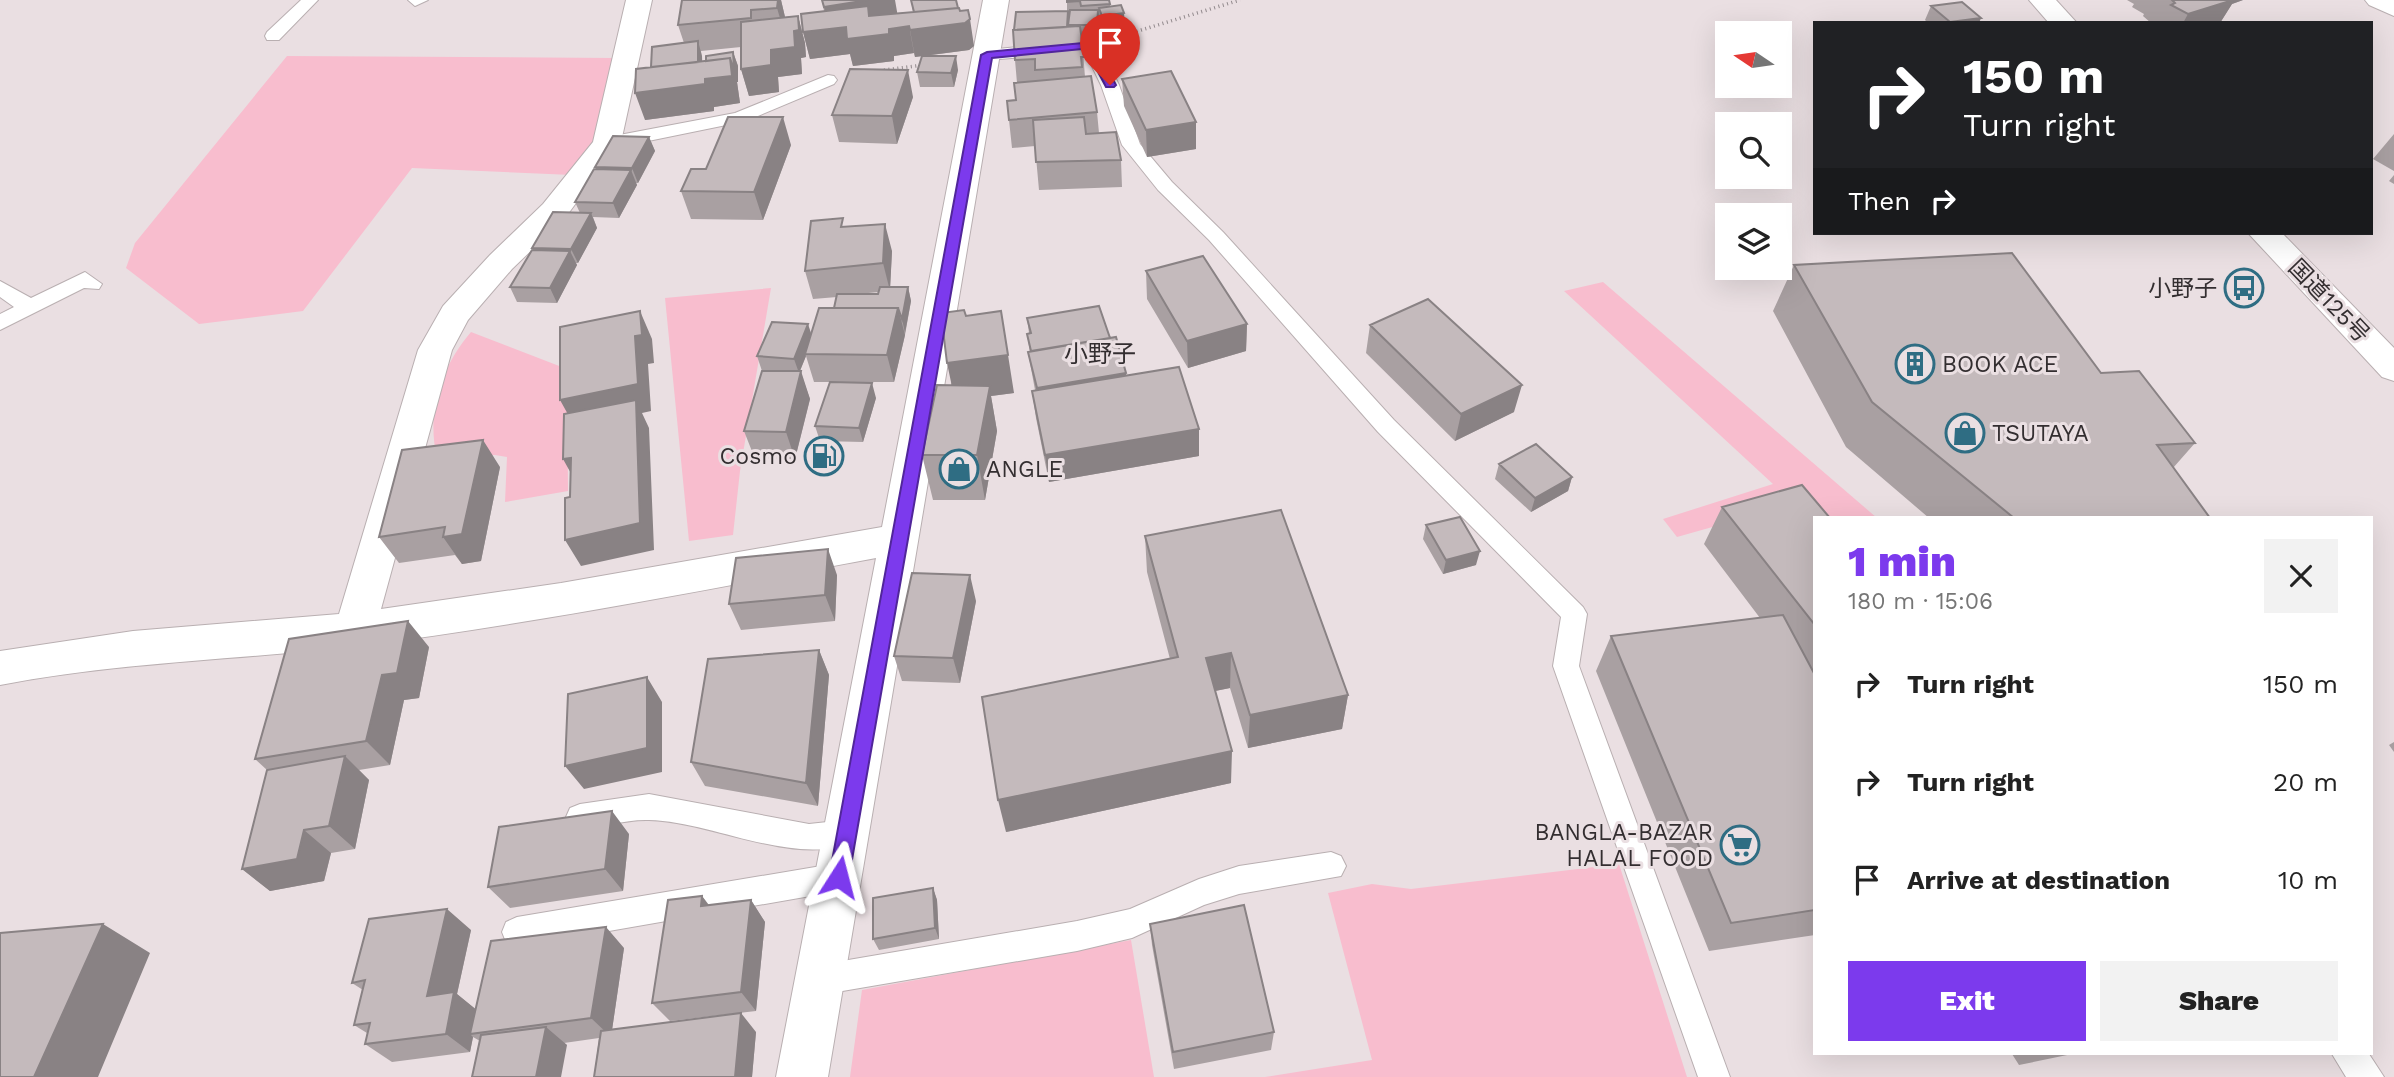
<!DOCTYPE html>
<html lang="en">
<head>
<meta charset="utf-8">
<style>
	:root { --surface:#fff; --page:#f2f2f2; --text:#222; --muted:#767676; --accent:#7c3aed }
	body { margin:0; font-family:"Work Sans","Noto Sans JP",sans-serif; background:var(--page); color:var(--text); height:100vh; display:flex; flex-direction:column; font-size:26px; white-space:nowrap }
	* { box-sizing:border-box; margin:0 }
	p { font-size:23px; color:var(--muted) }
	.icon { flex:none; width:38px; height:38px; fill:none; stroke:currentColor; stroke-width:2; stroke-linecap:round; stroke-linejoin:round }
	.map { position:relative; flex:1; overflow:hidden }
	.panel { position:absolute; left:1813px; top:516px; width:560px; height:539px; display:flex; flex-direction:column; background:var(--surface); border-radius:0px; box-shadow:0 7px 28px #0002 }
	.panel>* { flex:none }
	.hud { position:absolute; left:1813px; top:21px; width:560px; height:214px; border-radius:0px; box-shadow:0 7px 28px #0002; background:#202124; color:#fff; overflow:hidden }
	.needle { width:46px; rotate:283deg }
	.fabs { position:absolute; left:1715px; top:21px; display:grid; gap:14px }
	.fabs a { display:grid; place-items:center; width:77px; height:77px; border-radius:0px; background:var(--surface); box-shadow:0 7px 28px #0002; font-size:35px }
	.pin { position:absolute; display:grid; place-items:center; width:60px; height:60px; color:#fff; margin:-72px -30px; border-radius:50% 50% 50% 0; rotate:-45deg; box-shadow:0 0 7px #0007 }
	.pin .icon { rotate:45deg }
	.me { position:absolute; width:77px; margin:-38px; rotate:9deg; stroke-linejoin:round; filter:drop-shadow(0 0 5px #0008) }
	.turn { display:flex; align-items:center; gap:24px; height:147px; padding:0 35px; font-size:32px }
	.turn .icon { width:91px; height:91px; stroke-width:2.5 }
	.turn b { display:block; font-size:49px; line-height:60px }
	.then { display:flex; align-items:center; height:66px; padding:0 35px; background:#0003; gap:14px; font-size:26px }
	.round { display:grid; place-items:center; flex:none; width:74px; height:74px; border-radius:0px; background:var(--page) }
	.head { display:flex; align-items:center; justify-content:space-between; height:119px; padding:0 35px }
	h1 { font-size:42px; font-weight:800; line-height:52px; color:var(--accent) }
	.cta { display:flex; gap:14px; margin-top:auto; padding:14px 35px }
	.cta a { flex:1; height:80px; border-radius:0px; background:var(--accent); color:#fff; font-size:28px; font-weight:800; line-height:80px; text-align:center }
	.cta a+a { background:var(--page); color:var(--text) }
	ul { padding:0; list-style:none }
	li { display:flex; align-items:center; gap:21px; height:98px; padding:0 35px }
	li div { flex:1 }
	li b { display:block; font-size:26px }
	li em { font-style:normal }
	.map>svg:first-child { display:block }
	.green { fill:#f8bdce }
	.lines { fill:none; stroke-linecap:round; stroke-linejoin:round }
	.service-casing { stroke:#b9afb1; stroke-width:2 }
	.minor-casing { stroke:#b9afb1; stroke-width:2 }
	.trunk-casing { stroke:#b9afb1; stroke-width:2 }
	.path { stroke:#91898c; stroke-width:3.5; stroke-dasharray:1 3.5; stroke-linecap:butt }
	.service { fill:#fff; fill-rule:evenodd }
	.minor { fill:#fff; fill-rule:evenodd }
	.trunk { fill:#fff; fill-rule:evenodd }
	.wall { fill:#a9a0a2; fill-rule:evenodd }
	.shaded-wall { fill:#898284 }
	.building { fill:#c4babc; stroke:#898284; stroke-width:2 }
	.route { fill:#7c3aed; stroke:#51269a; stroke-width:2 }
	.labels { text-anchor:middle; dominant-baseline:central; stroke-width:6; stroke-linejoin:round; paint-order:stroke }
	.poi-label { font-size:23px; fill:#332e30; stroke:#eadfe2; text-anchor:end }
	.street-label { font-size:23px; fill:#332e30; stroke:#eadfe2 }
	.neighbourhood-label { font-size:24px; fill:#332e30; stroke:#eadfe2 }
</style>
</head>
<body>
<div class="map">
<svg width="2394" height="1077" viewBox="0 0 2394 1077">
	<rect width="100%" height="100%" fill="#eadfe2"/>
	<path class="green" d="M287 56 615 58 593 143 572 175 412 168 303 311 199 324 126 268 135 243Z
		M1603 282 1877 518H1824L1801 502 1677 537 1663 519 1773 484 1564 291Z
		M771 288 740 471 733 535 689 541 665 298Z
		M471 332 567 369 568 491 505 502 507 457 495 455 437 458C426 412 441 367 471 332Z
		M1619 864 1687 1077H1265L1372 1060 1328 893 1372 884 1411 889Z
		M1131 940 1154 1077H850L862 990Z"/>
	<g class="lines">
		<defs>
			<path id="service" d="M301 0H318L279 40H267L265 36 267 32Z
				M408 0H428L415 6Z
				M1083 41 1101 49 1119 85 1140 144 1172 182 1223 232 1394 420 1583 607 1587 614 1579 666 1730 1077H1698L1553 666 1561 617 1378 432 1209 240 1158 190 1122 145 1101 85 1085 52 987 60 978 55 987 50Z
				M828 75 834 76 837 80 834 84 746 121 614 148 605 142 614 136 735 113Z
				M85 272 102 284 99 289 84 288 0 330V314L14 307 0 297V281L31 298Z
				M649 794 809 824 846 820 856 824 860 833 856 842C792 867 715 822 649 820 627 819 602 827 580 830L570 826 566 817 570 808 580 804Z
				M1331 852 1341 856 1346 866 1341 876 1239 894 1204 905 1132 938 1077 951 819 995 808 991 803 980 808 969 819 965 1077 921 1130 909 1199 879 1239 866Z
				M839 863 849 867 854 877 849 887 839 891 517 947 506 942 502 932 506 922 517 917Z
				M2332 1054H2369L2384 1077H2346Z"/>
			<path id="minor" d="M626 0H652L621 142 565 218 512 269 468 320 452 350 381 609 561 583 882 527 983 0H1009L828 1077H776L876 558C704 590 532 624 358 646 239 660 119 662 0 685V651L133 631 339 614 418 350 443 306 490 255 543 204 593 142Z
				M2365 0H2394V16L2369 5Z"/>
			<path id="trunk" d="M2029 0H2056L2077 23H2049Z
				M2248 233H2282L2394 348V381L2382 377Z"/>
		</defs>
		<use href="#service" class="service-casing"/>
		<use href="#minor" class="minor-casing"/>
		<use href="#trunk" class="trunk-casing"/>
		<path class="path" d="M1128 34 1240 0
			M884 70 924 65"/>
		<use href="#service" class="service"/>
		<use href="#minor" class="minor"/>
		<use href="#trunk" class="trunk"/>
	</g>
	<path class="wall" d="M781 0 785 17 798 16 805 43 806 57 801 58 802 74 778 77 779 92 749 96 741 69V47L701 51 702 62 733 52 738 66V82H737L740 103 714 107V111L645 120 651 67 684 43 678 25Z
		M822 0 897 13 913 12 911 0 960 11 974 46 969 50 924 56 958 70 954 87H920L917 72 922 56 915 57 914 53 894 56V61L853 66 850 54 810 59 803 32 824 11Z
		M1067 0 1110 4V6L1125 27 1103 30 1100 19H1099L1098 39H1082L1085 77 1097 112 1099 133 1121 160 1122 187 1039 190 1035 146 1012 148 1009 120 1016 100 1017 83 1015 60 1067 11Z
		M2127 0H2243L2232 4 2220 23H2151L2143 16 2144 14 2132 7 2134 4Z
		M1931 6 1979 23H1928L1925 20Z
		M1122 79 1196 149 1147 157 1124 106Z
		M913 97 897 144 839 142 832 115Z
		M2394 134V171L2373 159Z
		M649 137 655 151 638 183H636L637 185 619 218 593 217 597 228 578 263H576L577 265 557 303 517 302 510 287 533 250 532 248 580 213 575 202 596 169 595 167Z
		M791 145 763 220 691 219 681 191Z
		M2394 175V184L2389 181Z
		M845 226 892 251 890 287H908L911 301 905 335 894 382H832L876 398 863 442 820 441 815 426 830 382H814L806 356 800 371 810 399 795 459H755L744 431 771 371H762L757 356 811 334 834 308 837 297 813 299 805 271ZM879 292 878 294H858Z
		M1794 265 2101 373 2195 443 2173 468 2210 518H1929L1846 447 1773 311Z
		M1146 271 1247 324 1246 351 1188 368 1147 299Z
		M966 316 1014 393 991 396 997 431 985 500H933L922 455 951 385Z
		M1027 318 1110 338 1126 376 1199 456 1049 482 1036 418 1032 391 1035 390 1028 352H1030L1027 334 1029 333Z
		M1370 325 1514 412 1455 441 1366 353Z
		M1499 464 1572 477 1568 491 1531 512 1495 479Z
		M500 467 481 561 462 564 455 555 399 563 379 537Z
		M1722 507 1815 518V935L1709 951 1596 671 1611 636 1760 618 1704 544Z
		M1426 525 1476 565 1443 574 1423 539Z
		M1145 536 1348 695 1342 729 1248 748 1230 688 1215 691 1231 783 1006 832 1170 659 1147 572Z
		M837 575 835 621 741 630 729 604Z
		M976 601 960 683 902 681 894 656Z
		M429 647 419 698 404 700 390 765 359 770 369 780 355 849 331 853 324 881 270 891 242 869 267 770 255 759Z
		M819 650 829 675 818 806 705 786 691 762Z
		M2394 742V752L2389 745Z
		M629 834 623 891 510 908 488 887Z
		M933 888 937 900 939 939 879 950 873 939Z
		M702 896 709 905 751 900 765 922 756 1011 670 1021 652 1003Z
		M1150 924 1274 1032 1271 1050 1174 1069 1152 945Z
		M471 930 457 994 475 1009 624 948 612 1030 756 1032 752 1077H594L599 1038 564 1043 567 1045 480 1041 473 1037 470 1052 392 1062 365 1044 367 1033 354 1025 363 990 352 983Z
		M2012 1054H2072L2019 1065Z"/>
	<path class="shaded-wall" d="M778 0H781L785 17V35L777 8Z
		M868 0H895L899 23 889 29 909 26 914 53 894 56V61L853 66 850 54 810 59 803 32 829 29 824 7Z
		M2223 0H2243L2232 4 2220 23H2183L2188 14Z
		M1098 10 1099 24 1098 39 1097 25Z
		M1124 13 1125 27 1103 30 1102 16Z
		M798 16 805 43 806 57 801 58 802 74 778 77 779 92 749 96 741 69 771 50 794 31Z
		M1981 18 1979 23H1950Z
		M970 19 974 46 969 50 915 57 910 30Z
		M698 41 702 56 703 84 705 79 730 58 733 52 738 66V82H737L740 103 714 107V111L645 120 635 93Z
		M956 56 958 70 954 87 951 73Z
		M908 70 913 97 897 144 892 116Z
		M783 117 791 145 763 220 754 192Z
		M1196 122V149L1147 157 1146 130Z
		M649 137 655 151 638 183 632 168Z
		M631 170 637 185 619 218 613 203Z
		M591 213 597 228 578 263 571 249Z
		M885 224 892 251 890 291 883 263Z
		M570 251 577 265 557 303 550 288Z
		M908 287 911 301 905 333 902 319Z
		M898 308 905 335 894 382 887 355Z
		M640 311 652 339 654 363 648 364 651 411 642 413 649 428 654 550 581 566 565 540 637 414 575 427 560 400 635 336Z
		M808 324 813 339 805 354 806 356 799 373 794 359Z
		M1247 324 1246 351 1188 368 1187 341Z
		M1008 355 1014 393 991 396 997 431 985 500 977 455 955 401 947 363Z
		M801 371 810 399 795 459 786 432Z
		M1126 373 1128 400 1041 415 1037 388Z
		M872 383 876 398 863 442 859 428Z
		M1522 385 1514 412 1455 441 1461 414Z
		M1199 429V456L1049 482 1045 455Z
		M483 440 500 467 481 561 462 564 443 537Z
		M571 458 578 486 563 459Z
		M1572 477 1568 491 1531 512 1535 498Z
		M828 549 837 575 835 621 825 595Z
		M1480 551 1476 565 1443 574 1446 560Z
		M970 575 976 601 960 683 953 658Z
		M408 621 429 647 419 698 404 700 390 765 366 741 382 675Z
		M819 650 829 675 818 806 806 783Z
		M1231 653 1230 688 1205 693 1206 658Z
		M647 677 662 702V772L584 789 565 766Z
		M1348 695 1342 729 1248 748 1250 715Z
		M1232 751 1231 783 1006 832 998 800Z
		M345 756 369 780 355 849 329 826Z
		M612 811 629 834 623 891 605 869Z
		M304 830 331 853 324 881 270 891 242 869Z
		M933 888 937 900 939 939 935 928Z
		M702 896 717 917 701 906Z
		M751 900 765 922 756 1011 741 992Z
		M447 909 471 930 457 994 478 1011 470 1034 473 1037 470 1052 446 1034 427 996Z
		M103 924 150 953 98 1077H34Z
		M606 927 624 948 611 1037 591 1018Z
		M741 1013 756 1032 752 1077H735Z
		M546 1027 567 1045 561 1077H536Z"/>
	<path class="building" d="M682 0H778L777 8 751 10V18L678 25Z
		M822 0H868L824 7Z
		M911 0H956L958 8 914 12Z
		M1067 0H1109L1110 4 1081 6 1080 1 1067 2Z
		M2172 0H2233L2188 14 2171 5 2175 3Z
		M1962 2 1981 18 1950 22 1931 6Z
		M1121 5 1124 13 1102 16 1099 8Z
		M868 6 869 16 959 8 960 11 968 10 970 19 965 23 910 30 909 26 889 29V34L847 39 846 27 803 32 801 14Z
		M1070 10H1098L1097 25H1068Z
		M1068 11 1067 27 1014 30 1016 12Z
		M798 16 799 30 794 31 795 47 771 50V65L741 69V22Z
		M1080 26 1084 57H1081L1082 67 1035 70V59L1015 60 1013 30Z
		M698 41V62L651 67 652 47Z
		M733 52 734 67H733L730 58 706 61V56Z
		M922 56H956L951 73 917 72Z
		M730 58 732 76 705 79V84L635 93 636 69Z
		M850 69 908 70 892 116 832 115Z
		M1171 71 1196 122 1146 130 1122 79Z
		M1091 76 1097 112 1009 120 1007 101 1016 100 1014 83Z
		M728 117H783L754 192 681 191 691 169H706Z
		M1084 117 1086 134 1116 132 1121 160 1036 162 1033 120Z
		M613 136 649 137 632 168 595 167Z
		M594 169 631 170 613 203 575 202Z
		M553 212 591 213 571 249 532 248Z
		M843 218 841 227 885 224 883 263 805 271 811 221Z
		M532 250 570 251 550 288 510 287Z
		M2012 253 2101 373 2139 371 2195 443 2157 445 2210 518H2014L1872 402 1794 265Z
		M1203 256 1247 324 1187 341 1146 271Z
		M880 287H908L902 319 898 308H834L837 294H878Z
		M1428 299 1522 385 1461 414 1370 325Z
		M1099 306 1110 338 1031 351 1027 334 1031 333 1027 318Z
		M819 308H898L887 355 805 354Z
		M964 310 966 316 1001 311 1008 355 947 363 941 313Z
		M640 311 642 335 635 336 638 384 560 400V327Z
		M772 322 808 324 794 359 757 356Z
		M1116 337 1126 373 1037 388 1028 352Z
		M1179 367 1199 429 1045 455 1032 391Z
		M762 371H801L786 432 744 431Z
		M830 382 872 383 859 428 815 426Z
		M937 385 990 386 977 455H922Z
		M636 400 640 523 565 540V498L570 497 571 458 563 459 564 414Z
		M483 440 462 534 443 537 445 527 379 537 402 450Z
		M1536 444 1572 477 1535 498 1499 464Z
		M1802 485 1830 518H1815V625L1722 507Z
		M1281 510 1348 695 1250 715 1231 653 1206 658 1232 751 998 800 982 697 1178 657 1145 536Z
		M1460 517 1480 551 1446 560 1426 525Z
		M828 549 825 595 729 604 736 558Z
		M912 573 970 575 953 658 894 656Z
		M1783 615 1815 675V910L1731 923 1611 636Z
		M408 621 397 673 382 675 366 741 255 759 289 639Z
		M819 650 806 783 691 762 708 659Z
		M647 677V748L565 766 568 694Z
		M345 756 329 826 304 830 297 859 242 869 267 770Z
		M612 811 605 869 488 887 499 827Z
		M933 888 935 928 873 939V898Z
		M702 896 701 906 751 900 741 992 652 1003 668 900Z
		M1244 905 1274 1032 1173 1052 1150 924Z
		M447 909 427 996 454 992 446 1034 365 1044 370 1023 354 1025 365 980 352 983 369 919Z
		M103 924 34 1077H0V933Z
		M606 927 591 1018 470 1034 491 941Z
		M741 1013 735 1077H594L601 1031Z
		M546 1027 536 1077H472L481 1035Z"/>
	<path class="route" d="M1083 43 1096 47 1116 85 1114 87H1106L1087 51 1082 49 992 58 849 877 846 883 839 886 832 883 829 877 981 55 987 52Z"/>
	<defs>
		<symbol id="bus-ring" viewBox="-11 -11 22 22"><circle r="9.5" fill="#eadfe2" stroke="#2f6d83" stroke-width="1.5"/><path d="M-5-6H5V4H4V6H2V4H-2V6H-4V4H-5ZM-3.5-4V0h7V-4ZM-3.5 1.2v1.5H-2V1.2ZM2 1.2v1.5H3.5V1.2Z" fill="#2f6d83"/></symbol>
		<symbol id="building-ring" viewBox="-11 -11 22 22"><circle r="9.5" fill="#eadfe2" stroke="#2f6d83" stroke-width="1.5"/><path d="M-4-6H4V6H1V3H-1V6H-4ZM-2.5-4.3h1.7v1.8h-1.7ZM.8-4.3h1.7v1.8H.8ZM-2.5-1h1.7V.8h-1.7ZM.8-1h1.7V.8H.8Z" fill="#2f6d83"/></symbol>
		<symbol id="shop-ring" viewBox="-11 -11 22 22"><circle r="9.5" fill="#eadfe2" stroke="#2f6d83" stroke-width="1.5"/><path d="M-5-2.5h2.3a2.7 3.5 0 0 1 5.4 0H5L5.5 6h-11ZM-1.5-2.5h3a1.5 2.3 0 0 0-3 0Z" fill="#2f6d83"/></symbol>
		<symbol id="fuel-ring" viewBox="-11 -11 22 22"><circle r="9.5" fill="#eadfe2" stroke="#2f6d83" stroke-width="1.5"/><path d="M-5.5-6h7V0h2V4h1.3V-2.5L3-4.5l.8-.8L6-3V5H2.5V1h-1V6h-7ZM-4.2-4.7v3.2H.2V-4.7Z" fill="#2f6d83"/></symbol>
		<symbol id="supermarket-ring" viewBox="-11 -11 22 22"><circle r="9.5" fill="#eadfe2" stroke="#2f6d83" stroke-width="1.5"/><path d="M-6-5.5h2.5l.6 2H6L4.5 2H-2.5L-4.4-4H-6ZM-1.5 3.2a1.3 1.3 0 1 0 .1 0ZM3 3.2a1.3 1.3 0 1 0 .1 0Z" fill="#2f6d83"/></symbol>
	</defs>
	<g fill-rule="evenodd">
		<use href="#bus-ring" x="2222" y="266" width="44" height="44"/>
		<use href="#building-ring" x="1893" y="342" width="44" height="44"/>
		<use href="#shop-ring" x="1943" y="411" width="44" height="44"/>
		<use href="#fuel-ring" x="802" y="434" width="44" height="44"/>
		<use href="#shop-ring" x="937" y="447" width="44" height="44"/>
		<use href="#supermarket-ring" x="1718" y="823" width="44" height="44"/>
	</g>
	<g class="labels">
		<g class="poi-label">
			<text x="2217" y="288">小野子</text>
			<text x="1942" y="364" text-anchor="start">BOOK ACE</text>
			<text x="1992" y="433" text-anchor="start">TSUTAYA</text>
			<text x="797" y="456">Cosmo</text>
			<text x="986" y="469" text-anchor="start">ANGLE</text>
			<text x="1713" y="832">BANGLA-BAZAR<tspan x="1713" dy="26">HALAL FOOD</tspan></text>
		</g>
		<g class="street-label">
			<text transform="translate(2329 301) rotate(46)">国道125号</text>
		</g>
		<g class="neighbourhood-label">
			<text x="1100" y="354">小野子</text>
		</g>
	</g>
</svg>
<div class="fabs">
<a><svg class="needle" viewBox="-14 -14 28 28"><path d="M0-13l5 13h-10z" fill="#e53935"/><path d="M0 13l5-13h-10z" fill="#767676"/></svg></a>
<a><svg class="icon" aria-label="search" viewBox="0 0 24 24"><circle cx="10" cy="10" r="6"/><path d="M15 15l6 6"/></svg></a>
<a><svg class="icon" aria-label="layers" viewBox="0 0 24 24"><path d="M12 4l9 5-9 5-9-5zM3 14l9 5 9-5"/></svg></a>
</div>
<div class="pin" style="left:1110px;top:85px;background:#d93025"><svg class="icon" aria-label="arrive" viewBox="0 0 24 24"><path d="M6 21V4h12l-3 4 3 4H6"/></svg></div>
<svg class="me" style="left:839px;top:877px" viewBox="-20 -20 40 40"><path d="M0-17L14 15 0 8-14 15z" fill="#7c3aed" stroke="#fff" stroke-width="4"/></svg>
<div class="hud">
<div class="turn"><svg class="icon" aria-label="right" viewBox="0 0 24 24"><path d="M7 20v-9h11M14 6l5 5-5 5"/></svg><div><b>150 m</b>Turn right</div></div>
<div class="then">Then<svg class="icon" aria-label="right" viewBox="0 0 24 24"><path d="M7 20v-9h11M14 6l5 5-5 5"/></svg></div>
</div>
<section class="panel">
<div class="head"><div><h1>1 min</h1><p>180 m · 15:06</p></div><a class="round"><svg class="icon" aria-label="close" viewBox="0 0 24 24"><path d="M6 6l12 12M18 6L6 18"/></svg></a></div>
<ul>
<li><svg class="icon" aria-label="right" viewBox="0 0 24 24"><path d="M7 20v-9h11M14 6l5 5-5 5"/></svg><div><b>Turn right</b></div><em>150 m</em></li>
<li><svg class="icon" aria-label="right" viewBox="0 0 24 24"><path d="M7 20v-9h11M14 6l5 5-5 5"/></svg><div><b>Turn right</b></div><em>20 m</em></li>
<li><svg class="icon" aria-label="arrive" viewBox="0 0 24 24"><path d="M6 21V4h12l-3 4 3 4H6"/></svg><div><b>Arrive at destination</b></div><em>10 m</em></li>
</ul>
<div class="cta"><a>Exit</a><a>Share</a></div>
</section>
</div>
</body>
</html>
